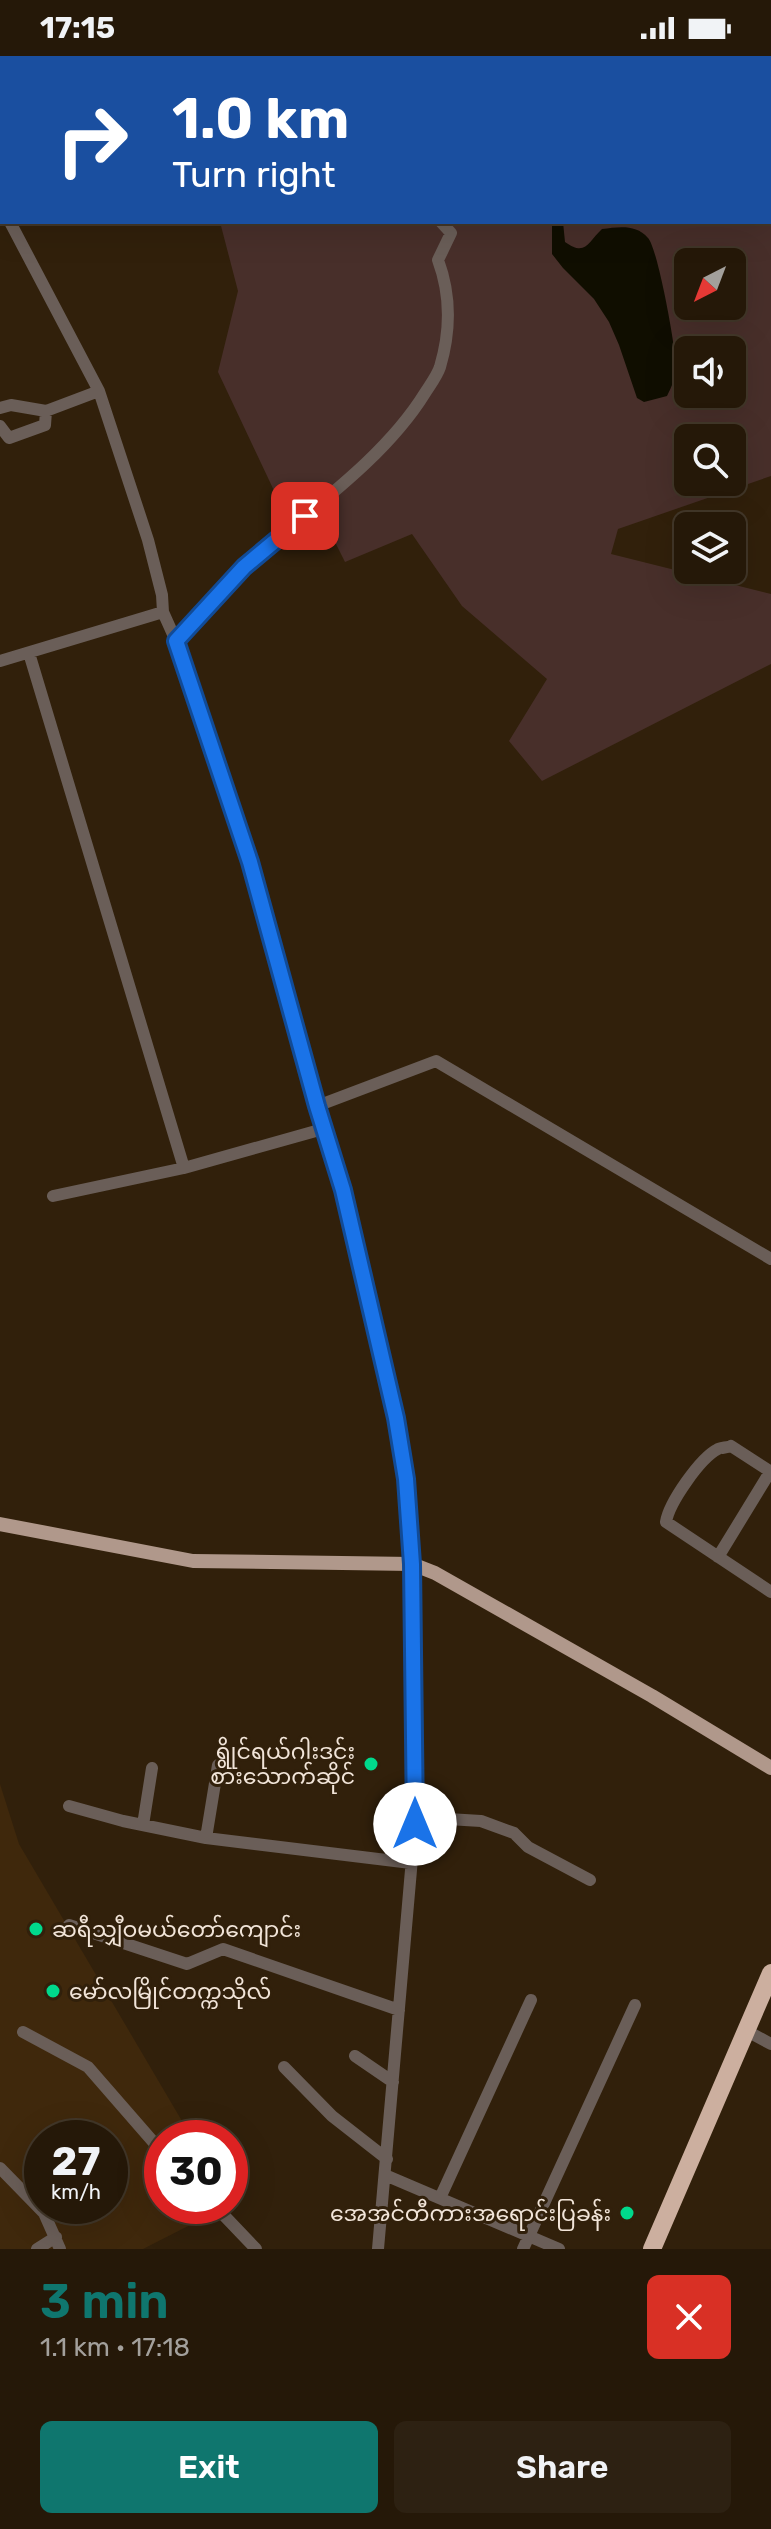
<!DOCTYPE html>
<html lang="en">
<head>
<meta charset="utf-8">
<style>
	:root { --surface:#251808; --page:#2d2112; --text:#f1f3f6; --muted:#a3a09c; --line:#423729; --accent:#0f766e }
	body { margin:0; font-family:Rubik,"Noto Sans Myanmar",sans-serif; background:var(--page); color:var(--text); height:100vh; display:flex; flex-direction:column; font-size:30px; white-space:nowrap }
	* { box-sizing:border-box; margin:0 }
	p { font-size:26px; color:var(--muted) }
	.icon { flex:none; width:44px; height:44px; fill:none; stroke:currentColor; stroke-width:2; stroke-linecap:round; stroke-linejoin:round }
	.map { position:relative; height:2193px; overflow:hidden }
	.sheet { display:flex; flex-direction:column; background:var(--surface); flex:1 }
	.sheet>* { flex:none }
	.hud { position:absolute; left:0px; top:0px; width:772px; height:168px; box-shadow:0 8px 32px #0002,0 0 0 2px var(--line); background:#1a4fa0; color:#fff; overflow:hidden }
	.needle { width:52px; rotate:222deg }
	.fabs { position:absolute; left:674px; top:192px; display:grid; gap:16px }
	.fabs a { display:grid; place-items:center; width:72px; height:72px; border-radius:12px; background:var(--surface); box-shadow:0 8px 32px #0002,0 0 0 2px var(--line); font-size:40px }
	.speed { position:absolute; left:24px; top:2064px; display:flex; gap:16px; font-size:40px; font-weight:700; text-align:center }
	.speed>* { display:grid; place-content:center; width:104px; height:104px; border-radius:50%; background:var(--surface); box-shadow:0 8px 32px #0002,0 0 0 2px var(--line); line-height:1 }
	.speed small { font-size:20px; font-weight:400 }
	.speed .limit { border:12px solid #d22; background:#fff; color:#111 }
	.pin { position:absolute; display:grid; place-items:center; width:68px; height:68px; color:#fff; margin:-34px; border-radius:16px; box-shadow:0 4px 12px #0006 }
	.me { position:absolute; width:88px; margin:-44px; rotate:0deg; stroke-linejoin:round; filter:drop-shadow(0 0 6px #0008) }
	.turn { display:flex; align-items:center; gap:28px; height:168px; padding:0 40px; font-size:36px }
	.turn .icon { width:104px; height:104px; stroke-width:2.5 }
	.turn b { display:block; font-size:56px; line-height:68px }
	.round { display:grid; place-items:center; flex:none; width:84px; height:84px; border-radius:12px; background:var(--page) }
	.headline { display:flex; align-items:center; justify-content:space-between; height:136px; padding:0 40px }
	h1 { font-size:48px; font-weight:600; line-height:60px; color:var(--accent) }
	.action { display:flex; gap:16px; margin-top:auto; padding:16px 40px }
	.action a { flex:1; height:92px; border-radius:12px; background:var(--accent); color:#fff; font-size:32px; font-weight:600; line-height:92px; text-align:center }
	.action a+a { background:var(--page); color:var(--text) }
	.status { display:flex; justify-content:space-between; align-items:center; height:56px; padding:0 40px; background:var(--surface); direction:ltr }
	.status svg { height:22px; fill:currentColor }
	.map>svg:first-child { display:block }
	.built { fill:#3f280c; fill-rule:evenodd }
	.green { fill:#482f2a; fill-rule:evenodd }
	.water { fill:#100e00 }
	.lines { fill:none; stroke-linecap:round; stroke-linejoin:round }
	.minor { stroke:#6a5e58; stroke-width:12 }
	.major { stroke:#b0988b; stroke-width:14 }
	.highway { stroke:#ccaf9f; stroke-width:18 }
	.route-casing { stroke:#114b97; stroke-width:20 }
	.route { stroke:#1a73e8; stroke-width:14 }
	.poi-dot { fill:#00d98c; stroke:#31200b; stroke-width:3 }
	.labels { text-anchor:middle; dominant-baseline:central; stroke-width:6; stroke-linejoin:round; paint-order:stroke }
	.poi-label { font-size:22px; fill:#f2e5d9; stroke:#31200b; text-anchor:end }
</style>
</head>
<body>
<div class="status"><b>17:15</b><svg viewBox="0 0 49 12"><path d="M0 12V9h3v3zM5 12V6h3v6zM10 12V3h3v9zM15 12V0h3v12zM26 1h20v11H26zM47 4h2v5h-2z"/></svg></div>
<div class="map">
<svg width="771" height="2193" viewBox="0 0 771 2193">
	<rect width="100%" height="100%" fill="#31200b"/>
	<path class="built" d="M0 1728 19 1788 192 2082H162V2150H200L198 2165 143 2193H0ZM42 2082H110V2150H42Z"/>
	<path class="green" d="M263 0H771V420L618 473 611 498 771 538V608L542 725 509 685 547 623 462 550 412 478 345 506 326 468 286 460 218 316 238 235 220 166H770V2H260ZM688 206H732V250H688ZM688 294H732V338H688ZM688 382H732V426H688Z"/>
	<path class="water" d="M552 166H563L565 186C586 201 588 186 602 173 619 171 636 168 648 182 658 193 676 293 676 310 676 321 672 330 667 340L644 346 637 342 619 289 609 266 594 243 563 212 552 198Z"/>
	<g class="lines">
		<path class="minor" d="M0 147 2 150
			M10 166 99 335 148 484 162 539 163 556 176 585 250 806 317 1050 343 1134 396 1362 406 1423 412 1508 415 1768 378 2193
			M0 352 11 349 46 355 99 335
			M0 370 9 382 45 369 46 355
			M176 585C199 560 221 532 246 509 305 457 383 405 425 337 430 329 437 320 440 311 451 274 451 239 438 204L451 177 441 166
			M29 597 184 1112
			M0 605 163 556
			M317 1050 436 1005 771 1203
			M53 1140 184 1112 323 1073
			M771 1416 731 1390C730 1391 719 1392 718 1393 700 1402 669 1447 666 1466L771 1536
			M718 1501 770 1416
			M69 1750 123 1765 206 1782 411 1807
			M415 1756 448 1763 481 1765 514 1777 528 1791 590 1824
			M143 1769 152 1712
			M206 1782 218 1709
			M69 1869 187 1908 223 1893 399 1954
			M745 1974 771 1988
			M23 1976 88 2011 162 2096
			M355 2000 393 2026
			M284 2011 332 2060 387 2103
			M0 2112 44 2157 60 2193
			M385 2119 559 2193
			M440 2142 531 1944
			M215 2150 256 2193
			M37 2193 56 2181
			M523 2193 635 1949"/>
		<path class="major" d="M0 1468 193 1505 412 1508 435 1517 652 1640 771 1712"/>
		<path class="highway" d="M652 2193 771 1917"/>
	</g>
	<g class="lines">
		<defs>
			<path id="route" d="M305 460 244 511 176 585 250 806 317 1050 343 1134 396 1362 406 1423 412 1508 415 1768"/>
		</defs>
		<use href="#route" class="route-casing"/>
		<use href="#route" class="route"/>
	</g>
	<g class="poi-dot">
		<circle cx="371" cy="1708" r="8"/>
		<circle cx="36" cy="1873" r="8"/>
		<circle cx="53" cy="1935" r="8"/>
		<circle cx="627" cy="2157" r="8"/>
	</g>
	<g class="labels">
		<g class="poi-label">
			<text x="355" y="1695">ရွိုင်ရယ်ဂါးဒင်း<tspan x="355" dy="25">စားသောက်ဆိုင်</tspan></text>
			<text x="52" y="1873" text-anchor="start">ဆရီသျှီဝမယ်တော်ကျောင်း</text>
			<text x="69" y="1935" text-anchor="start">မော်လမြိုင်တက္ကသိုလ်</text>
			<text x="611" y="2157">အေအင်တီကားအရောင်းပြခန်း</text>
		</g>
	</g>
</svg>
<div class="fabs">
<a><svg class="needle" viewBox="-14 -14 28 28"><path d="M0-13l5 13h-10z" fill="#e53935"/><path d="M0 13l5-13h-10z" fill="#a3a09c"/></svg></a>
<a><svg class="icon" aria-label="sound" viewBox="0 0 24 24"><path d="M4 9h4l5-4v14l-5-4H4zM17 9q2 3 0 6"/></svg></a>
<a><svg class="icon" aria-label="search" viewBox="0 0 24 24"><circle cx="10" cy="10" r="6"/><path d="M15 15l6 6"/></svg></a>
<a><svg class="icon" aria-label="layers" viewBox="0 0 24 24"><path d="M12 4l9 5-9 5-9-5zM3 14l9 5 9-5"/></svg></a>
</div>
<div class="speed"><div>27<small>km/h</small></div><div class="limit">30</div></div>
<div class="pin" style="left:305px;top:460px;background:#d93025"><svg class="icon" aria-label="arrive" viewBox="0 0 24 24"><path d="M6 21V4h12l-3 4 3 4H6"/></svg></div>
<svg class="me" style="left:415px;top:1768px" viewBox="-20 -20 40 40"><circle r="19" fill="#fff"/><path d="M0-13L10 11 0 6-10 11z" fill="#1a73e8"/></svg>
<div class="hud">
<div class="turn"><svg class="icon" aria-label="right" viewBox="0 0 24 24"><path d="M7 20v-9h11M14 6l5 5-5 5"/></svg><div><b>1.0 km</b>Turn right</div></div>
</div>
</div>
<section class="sheet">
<div class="headline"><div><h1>3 min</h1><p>1.1 km · 17:18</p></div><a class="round" style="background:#d93025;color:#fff"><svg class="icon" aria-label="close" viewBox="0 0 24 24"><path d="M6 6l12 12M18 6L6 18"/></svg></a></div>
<div class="action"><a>Exit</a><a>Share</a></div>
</section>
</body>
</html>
